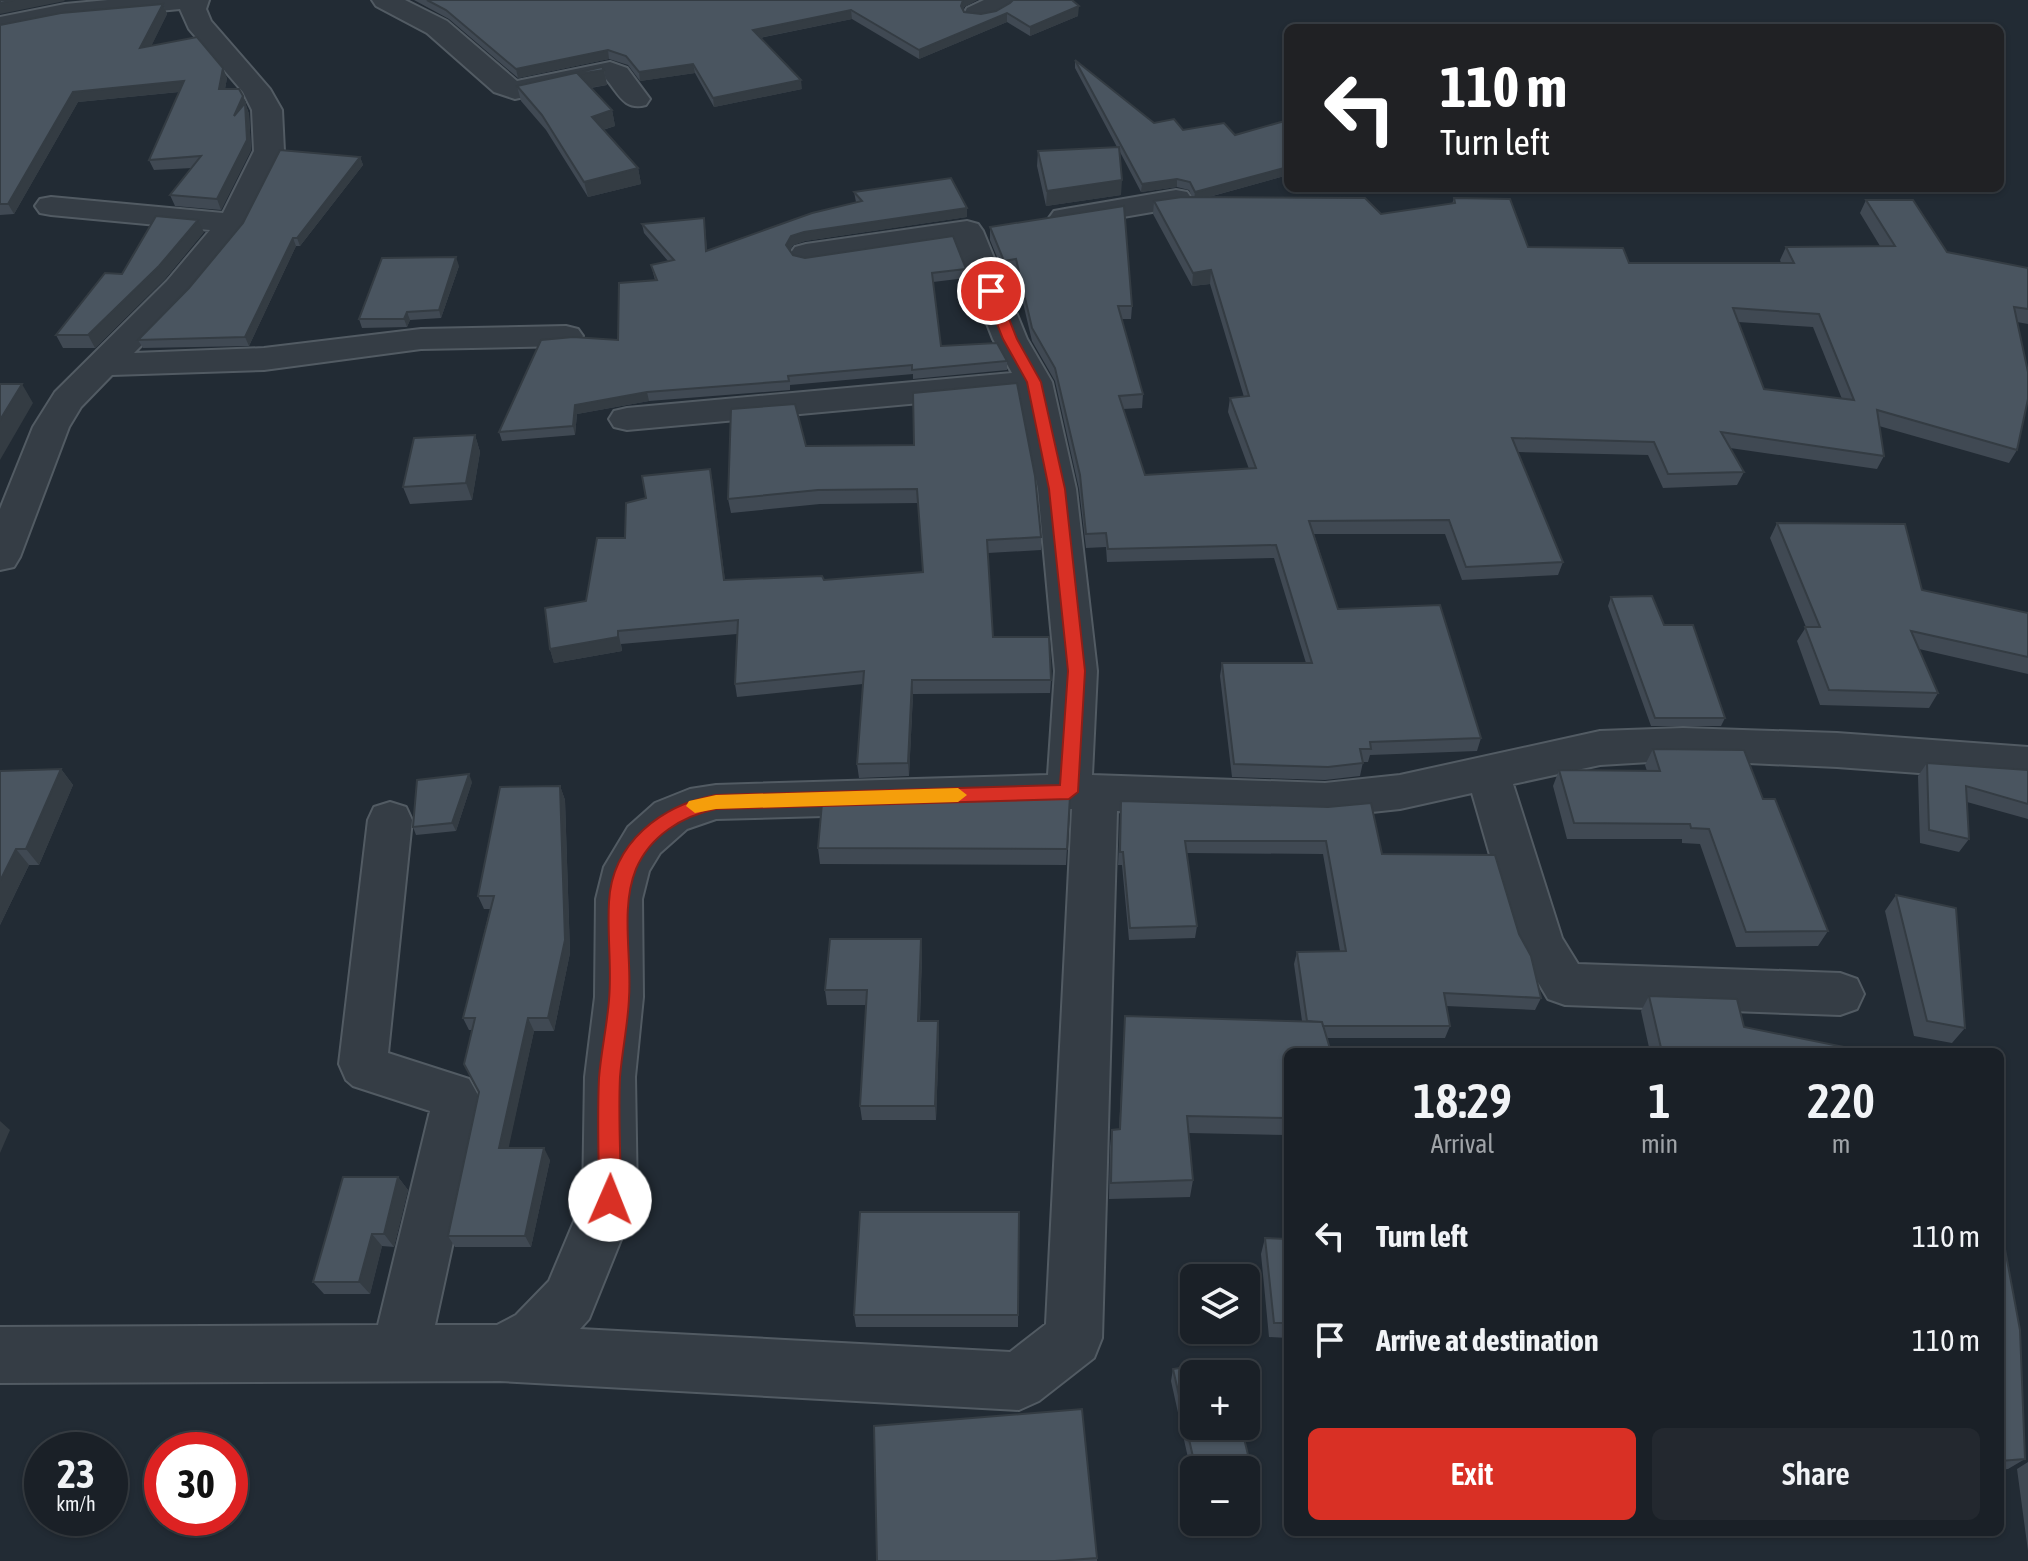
<!DOCTYPE html>
<html lang="en">
<head>
<meta charset="utf-8">
<style>
	:root { --surface:#1a2027; --page:#23282f; --text:#f1f3f6; --muted:#9fa3a7; --line:#383e44; --accent:#d93025 }
	body { margin:0; font-family:"Asap Condensed",sans-serif; background:var(--page); color:var(--text); height:100vh; display:flex; flex-direction:column; font-size:30px; white-space:nowrap }
	* { box-sizing:border-box; margin:0 }
	p { font-size:26px; color:var(--muted) }
	.icon { flex:none; width:44px; height:44px; fill:none; stroke:currentColor; stroke-width:2; stroke-linecap:round; stroke-linejoin:round }
	.map { position:relative; flex:1; overflow:hidden }
	.side { position:absolute; left:1284px; top:1048px; width:720px; height:488px; display:flex; flex-direction:column; background:var(--surface); border-radius:12px; box-shadow:0 2px 6px #0004,0 0 0 2px var(--line) }
	.side>* { flex:none }
	.banner { position:absolute; left:1284px; top:24px; width:720px; height:168px; border-radius:12px; box-shadow:0 2px 6px #0004,0 0 0 2px var(--line); background:#202124; color:#fff; overflow:hidden }
	.tools { position:absolute; left:1180px; top:1264px; display:grid; gap:16px }
	.tools a { display:grid; place-items:center; width:80px; height:80px; border-radius:12px; background:var(--surface); box-shadow:0 2px 6px #0004,0 0 0 2px var(--line); font-size:40px }
	.speed { position:absolute; left:24px; top:1432px; display:flex; gap:16px; font-size:40px; font-weight:700; text-align:center }
	.speed>* { display:grid; place-content:center; width:104px; height:104px; border-radius:50%; background:var(--surface); box-shadow:0 2px 6px #0004,0 0 0 2px var(--line); line-height:1 }
	.speed small { font-size:20px; font-weight:400 }
	.speed .limit { border:12px solid #d22; background:#fff; color:#111 }
	.pin { position:absolute; display:grid; place-items:center; width:68px; height:68px; color:#fff; margin:-34px; border:4px solid #fff; border-radius:50%; box-shadow:0 2px 8px #0007 }
	.me { position:absolute; width:88px; margin:-44px; rotate:1deg; stroke-linejoin:round; filter:drop-shadow(0 0 6px #0008) }
	.turn { display:flex; align-items:center; gap:28px; height:168px; padding:0 24px; font-size:36px }
	.turn .icon { width:104px; height:104px; stroke-width:2.5 }
	.turn b { display:block; font-size:56px; line-height:68px }
	.eta { display:flex; justify-content:space-evenly; align-items:center; height:136px; text-align:center }
	.eta b { font-size:48px; font-weight:600; line-height:56px }
	.cta { display:flex; gap:16px; margin-top:auto; padding:16px 24px }
	.cta a { flex:1; height:92px; border-radius:12px; background:var(--accent); color:#fff; font-size:32px; font-weight:600; line-height:92px; text-align:center }
	.cta a+a { background:var(--page); color:var(--text) }
	ul { padding:0; list-style:none }
	li { display:flex; align-items:center; gap:24px; height:104px; padding:0 24px }
	li div { flex:1 }
	li b { display:block; font-size:30px }
	li em { font-style:normal }
	.map>svg:first-child { display:block }
	.lines { fill:none; stroke-linecap:round; stroke-linejoin:round }
	.minor-casing { stroke:#525b63; stroke-width:4 }
	.minor { fill:#353d45; fill-rule:evenodd }
	.wall { fill:#404953; fill-rule:evenodd }
	.shaded-wall { fill:#343c43 }
	.building { fill:#4a5560; stroke:#343c43; stroke-width:2; fill-rule:evenodd }
	.route { fill:#d93025; stroke:#8d1f18; stroke-width:2 }
	.slow { fill:#f59e0b }
</style>
</head>
<body>
<div class="map">
<svg width="2028" height="1561" viewBox="0 0 2028 1561">
	<rect width="100%" height="100%" fill="#222b34"/>
	<g class="lines">
		<defs>
			<path id="minor" d="M108 0H209L206 9 211 21 270 89 282 110 284 151 244 230 191 295 134 353 264 348 421 329 566 326 578 329 583 336 578 343 566 346 421 349 264 370 112 375 81 407 69 427 20 557 14 567 0 570V509L33 427 55 392 167 281 210 230 51 215 40 213 35 206 40 199 51 197 223 213 254 151 252 110 243 92 189 29 180 9 65 20 0 33V17L65 4Z
				M372 0H405L447 21 517 81 610 62 627 68 650 99 646 105C624 111 619 94 606 79L515 99 494 92 427 33 376 6Z
				M984 0H1018C1008 14 984 24 967 20L964 14 967 8Z
				M1176 190 1187 192 1192 199 1187 206 1065 227 1054 225 1049 218 1054 211 1065 209Z
				M967 221 978 224 983 231 1027 339 1052 382 1076 489 1097 671 1092 775 1325 783 1400 775 1600 731 1683 728 1837 733 2028 747V781L1837 767 1683 760 1600 765 1513 784 1562 938 1578 964 1840 973 1857 979 1864 994 1857 1009 1840 1015 1565 1005 1548 999 1516 945 1472 793 1400 809 1325 817 1117 811 1102 1338 1094 1358 1039 1401 1019 1410 500 1381 0 1383V1327L378 1325 430 1111 353 1086 346 1080 339 1064 368 820 374 807 390 802 406 807 412 820 388 1053 469 1079 483 1104 435 1325H497L516 1315 549 1281 583 1200 585 1077 595 997 596 899 604 867 628 827 655 803 690 789 716 785 1048 775 1055 671 1038 489 1019 394 627 430 614 427 609 419 614 411 627 408 1012 373 993 339 955 242 806 264 795 261 790 254 795 247 806 244ZM1072 809 1046 1324 1010 1352 580 1329 589 1319 637 1200 635 1077 643 997 642 899 649 871 660 853 687 829 716 819Z"/>
		</defs>
		<use href="#minor" class="minor-casing"/>
		<use href="#minor" class="minor"/>
	</g>
	<path class="wall" d="M414 0H977L964 7 963 10 964 12 981 14 996 11 1078 16 1030 36 1007 22 919 59 852 19 760 38 802 89 714 107 695 73 640 81 628 65 609 59 518 78 449 19Z
		M163 4 167 14 151 46 227 78 225 89 243 96 249 114 251 150 221 210 175 206 170 195 192 168 154 170 149 160 179 92 78 102 14 214 0 215V25Z
		M1075 60 1154 123 1183 130 1235 135 1288 175 1209 197 1381 214 1452 204 1454 198 1528 247 1629 263H1781L1780 260 1786 247 1880 246 1860 213 1866 200 1947 252 2028 268V324L2017 322V450L2009 463 1879 426 1884 456 1877 469 1730 448 1744 472 1737 485 1663 488 1648 455 1518 452 1563 562 1558 575 1462 580 1445 534H1314L1338 609 1481 738 1477 751 1370 755 1368 762H1363L1360 776 1325 780 1232 777 1220 676 1222 663H1306L1274 558 1107 562 1106 547 1086 548 1079 489 1055 381 1032 341 1016 273 1004 274 990 240V227L1132 306 1131 319H1122L1143 394 1142 408 1123 409 1145 475 1249 469 1228 412 1230 398 1244 397 1210 284 1192 286 1153 214 1154 201 1192 197 1189 190 1177 187 1141 192 1120 152 1121 195 1046 206 1037 166 1038 151 1117 147 1075 68ZM1738 322 1813 327 1842 399 1764 389Z
		M604 70 607 85 591 88 612 110 615 126 603 130 638 168 641 184 588 197 546 130 521 101 517 86Z
		M360 157 363 165 300 246H296L249 346 143 348 138 340Z
		M854 192 967 217 805 241 793 245 790 250 793 255 805 258 966 269V278L933 282 941 346 1007 361V370L913 379V374L790 385V390L649 401 577 414 575 435 502 441 499 432 618 340 655 280 651 265 668 261 644 233 642 224 705 227 707 250 856 202Z
		M204 232 165 279 95 348H63L56 335 122 274Z
		M459 266 441 318 410 320 407 327 362 328 359 319Z
		M475 435 480 452 472 500 410 504 403 487Z
		M806 446 1041 537V550L988 553 993 637 1051 680 1050 693 913 694 909 776 859 778 857 764 863 684 737 697 735 684 737 634 621 644 622 651 554 663 550 649 586 601 625 538 646 498 710 469 725 580H824L923 572 918 503 820 504 731 513 728 499Z
		M1777 523 1922 590 2028 613V674L1919 649 1938 693 1929 708 1820 705 1797 641 1806 627 1770 538Z
		M1611 597 1664 625 1725 718 1721 726H1651L1608 606Z
		M1653 749 1763 799 1828 931 1818 946 1736 947 1700 844 1682 843V839H1567L1553 786 1559 770 1647 771 1645 765Z
		M1927 763 2028 770V819L1967 802 1969 839 1959 852 1920 843 1918 776Z
		M61 769 73 785 39 865H29L0 925V771Z
		M472 782 456 831 416 835 413 827Z
		M560 786 565 800 570 953 554 1031H534L508 1148 550 1160 531 1247H455L448 1236 479 1093 472 1030H469L463 1018 490 909H484L478 896Z
		M1070 796 1066 865 820 864 818 848Z
		M1121 801 1328 807 1382 854 1519 934 1541 998 1535 1010 1446 1006 1450 1026 1445 1038H1327L1288 1052V1338L1269 1337 1261 1254 1265 1238 1284 1239 1287 1135 1188 1133 1193 1180 1190 1197 1109 1199 1110 1147 1112 1130H1119L1125 1016 1302 1021 1294 964 1297 952 1340 951 1323 854 1187 853 1197 926 1195 938 1129 940 1122 865H1118Z
		M1896 895 1965 1028 1952 1043 1914 1036 1885 911Z
		M921 939 922 955 920 1021H938L939 1036 936 1120H862L860 1106 866 1005H827L825 990Z
		M1649 996 1744 1027 1869 1052H1650L1641 1011Z
		M398 1177 408 1190 394 1247 382 1246 370 1294H324L313 1282Z
		M1019 1212 1018 1327H856L854 1315Z
		M2000 1222 2025 1459 2008 1469 2000 1470Z
		M1225 1361 1228 1374H1194V1426H1241L1258 1496 1254 1506 1246 1507V1470H1194V1485L1171 1381 1173 1369Z
		M2028 1462V1551L2017 1469Z
		M1097 1558V1561H877Z"/>
	<path class="shaded-wall" d="M14 0H64L65 1 0 14V3Z
		M963 0H977L964 7 961 15V6Z
		M163 4 167 14 145 59 140 48Z
		M1079 6 1078 16 1030 36V27Z
		M851 10 852 19 754 39 753 30Z
		M1007 13V22L919 59V50Z
		M608 50 609 59 518 78 516 69Z
		M693 64 695 73 640 81 639 72Z
		M223 68 227 78 223 100 219 89Z
		M604 70 607 85 581 89 578 74Z
		M801 80 802 89 714 107 713 98Z
		M184 81 188 91 78 102 14 214 8 204 73 92Z
		M243 96 249 114 251 150 221 210 217 199 234 116Z
		M612 110 615 126 595 132 592 117Z
		M360 157 363 165 300 246 297 238Z
		M1288 167V175L1194 201 1195 192Z
		M638 168 641 184 588 197 584 182Z
		M1177 179V187L1141 192 1142 184Z
		M1122 180 1121 195 1046 206 1047 191Z
		M967 208V217L805 241 793 245 787 254 786 245 791 236 804 232Z
		M198 220 204 232 165 279 95 348 88 335Z
		M293 238 296 246 249 346 245 337Z
		M456 257 459 266 441 318 439 310Z
		M1211 270 1210 284 1192 286 1193 273Z
		M407 312 410 320 407 327 404 319Z
		M22 384 33 403 0 460V420Z
		M647 392 649 401 577 414 575 435 573 426 575 405Z
		M475 435 480 452 472 500 466 483Z
		M710 469 713 483 726 594 724 580Z
		M618 631 622 651 554 663 550 649Z
		M912 680 913 694 909 776 908 763Z
		M61 769 73 785 39 865 26 849Z
		M469 774 472 782 456 831 452 823Z
		M560 786 565 800 570 953 554 1031 548 1018Z
		M16 849 29 865 0 925V881Z
		M921 939 922 955 919 1036 918 1021Z
		M528 1018 534 1031 506 1160 499 1148Z
		M938 1021 939 1036 936 1120 935 1106Z
		M0 1121 10 1130 0 1153Z
		M544 1148 550 1160 531 1247 525 1236Z
		M398 1177 408 1190 394 1247 384 1234Z
		M372 1234 382 1246 370 1294 359 1282Z"/>
	<path class="building" d="M0 0H14L0 3Z
		M427 0H963L961 6 964 12 981 14 996 11 1010 3 1013 0H1072L1079 6 1030 27 1007 13 919 50 851 10 753 30 801 80 713 98 693 64 639 72 626 56 608 50 516 69 446 10Z
		M163 4 140 48 197 37 223 68 219 89H239L243 96 234 116 245 103 247 140 217 199 170 195 201 156 149 160 184 81 73 92 8 204H0V25L61 13Z
		M1075 60 1154 123 1174 119 1183 130 1224 123 1235 135 1288 120V167L1195 192 1190 182 1177 179 1142 184Z
		M602 67 604 70 578 74 612 110 592 117 638 168 584 182 542 115 517 86Z
		M1119 147 1122 180 1047 191 1038 151Z
		M280 150 360 157 297 238H293L245 337 138 340 189 288 243 223Z
		M951 178 967 208 804 232 791 236 786 245 793 255 805 258 953 236 966 269 932 273 941 346 997 343 1007 361 912 370V365L788 376 789 381 647 392 575 405 573 426 499 432 541 340 573 337 618 340 619 283 657 280 651 265 674 260 642 224 704 218 706 251 812 213 862 201 854 192Z
		M1182 197 1365 198 1381 214 1455 203 1454 198 1510 199 1528 247 1623 248 1629 263H1794L1786 247 1895 246 1866 200H1913L1947 252 2028 268V309L2014 307 2028 372V399L2017 450 1877 410 1884 456 1721 432 1744 472 1668 474 1654 442 1512 438 1563 562 1466 567 1449 520 1309 521 1338 609 1440 605 1481 738 1370 742 1371 749H1360L1363 763 1328 767 1234 764 1222 663H1312L1276 545 1108 549 1106 533 1086 534 1080 475 1055 368 1032 328 1016 259 1004 261 990 227 1124 206 1132 306H1118L1143 394 1119 396 1145 475 1256 468 1230 398 1249 396 1211 270 1193 273 1154 201ZM1733 308 1819 314 1854 400 1764 389Z
		M156 216 198 220 159 266 88 335H56L105 273 122 274Z
		M456 257 439 310 407 312 404 319H359L382 258Z
		M1017 383 1035 476 1041 537 987 540 993 637H1049L1051 680H912L908 763 857 764 864 671 735 684 738 620 618 631V637L550 649 545 608 586 601 597 538H625L626 503 646 498 642 476 710 469 724 580 822 576 824 580 923 572 917 489 818 490 728 499 731 409 795 404 806 446 914 445 913 393Z
		M0 384H22L0 420Z
		M475 435 466 483 403 487 414 438Z
		M1777 523 1905 524 1922 590 2028 613V657L1911 631 1938 693 1829 690 1805 627H1820Z
		M1652 596 1664 625H1693L1725 718H1655L1611 597Z
		M1653 749 1744 750 1763 799H1775L1828 931 1746 932 1709 829 1691 828 1690 824 1574 823 1559 770 1660 771Z
		M1927 763 2028 770V804L1966 786 1969 839 1929 830Z
		M61 769 26 849H16L0 881V771Z
		M469 774 452 823 413 827 417 780Z
		M560 786 565 940 548 1018H528L499 1148H544L525 1236H448L479 1092 464 1064 475 1018H463L494 896H478L500 787Z
		M1070 796 1067 849 818 848 822 803Z
		M1121 801 1328 807 1371 803 1382 854 1495 855 1519 934 1531 956 1541 998 1444 993 1450 1026H1323L1322 1022 1307 1021 1297 952 1346 951 1326 841H1185L1197 926 1130 928 1123 852H1120Z
		M1896 895 1956 908 1965 1028 1927 1021Z
		M830 939H921L918 1021H938L935 1106H860L867 990H825Z
		M1649 996 1737 999 1744 1027 1869 1052H1662Z
		M1125 1016 1322 1022 1331 1052H1288V1118L1187 1116 1193 1180 1111 1183 1112 1130 1120 1129Z
		M343 1177H398L384 1234H372L359 1282H313Z
		M860 1212H1019L1018 1315H854Z
		M2000 1222 2020 1330 2025 1459 2000 1461Z
		M1265 1238 1288 1239V1323H1274Z
		M1225 1361 1228 1374H1194V1426H1241L1258 1496 1246 1498V1470H1196L1173 1369Z
		M1082 1409 1097 1558 1055 1561H877L874 1426Z"/>
	<path class="route" d="M991 287 998 291 1017 339 1041 382 1065 489 1085 671 1078 792 1069 799 716 809C682 816 650 836 636 869 620 909 632 956 629 998 628 1024 622 1051 620 1077 618 1118 621 1160 621 1200L618 1208 610 1211 603 1208 599 1200C599 1160 597 1119 599 1078 601 1052 607 1026 609 1000 612 968 607 935 609 902 612 842 662 805 716 795L1060 785 1068 671 1049 489 1027 382 1003 339 984 291Z"/>
	<path class="slow" d="M958 788 967 795 958 802 716 809 695 813 686 806 689 801 716 795Z"/>
</svg>
<div class="tools">
<a><svg class="icon" aria-label="layers" viewBox="0 0 24 24"><path d="M12 4l9 5-9 5-9-5zM3 14l9 5 9-5"/></svg></a>
<a>+</a>
<a>−</a>
</div>
<div class="speed"><div>23<small>km/h</small></div><div class="limit">30</div></div>
<div class="pin" style="left:991px;top:291px;background:#d93025"><svg class="icon" aria-label="arrive" viewBox="0 0 24 24"><path d="M6 21V4h12l-3 4 3 4H6"/></svg></div>
<svg class="me" style="left:610px;top:1200px" viewBox="-20 -20 40 40"><circle r="19" fill="#fff"/><path d="M0-13L10 11 0 6-10 11z" fill="#d93025"/></svg>
<div class="banner">
<div class="turn"><svg class="icon" aria-label="left" viewBox="0 0 24 24"><path d="M17 20v-9H6M10 6l-5 5 5 5"/></svg><div><b>110 m</b>Turn left</div></div>
</div>
<section class="side">
<div class="eta">
<div><b>18:29</b><p>Arrival</p></div>
<div><b>1</b><p>min</p></div>
<div><b>220</b><p>m</p></div>
</div>
<ul>
<li><svg class="icon" aria-label="left" viewBox="0 0 24 24"><path d="M17 20v-9H6M10 6l-5 5 5 5"/></svg><div><b>Turn left</b></div><em>110 m</em></li>
<li><svg class="icon" aria-label="arrive" viewBox="0 0 24 24"><path d="M6 21V4h12l-3 4 3 4H6"/></svg><div><b>Arrive at destination</b></div><em>110 m</em></li>
</ul>
<div class="cta"><a>Exit</a><a>Share</a></div>
</section>
</div>
</body>
</html>
